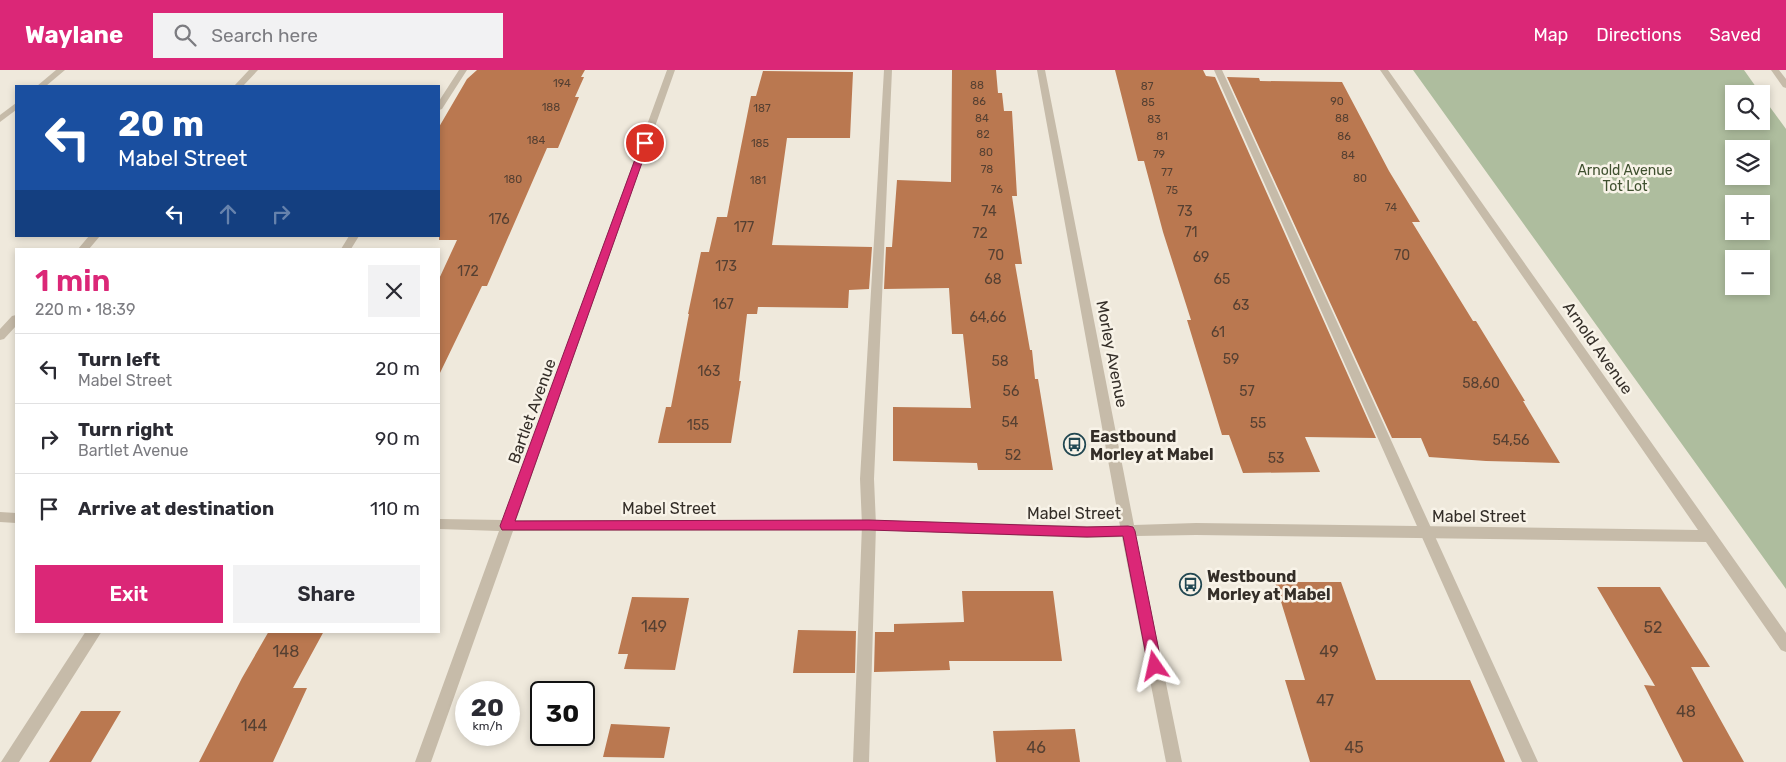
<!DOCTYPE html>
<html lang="en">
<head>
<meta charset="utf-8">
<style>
	:root { --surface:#fff; --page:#f2f2f3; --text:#2b2b33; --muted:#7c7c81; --line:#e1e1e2; --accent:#db2777 }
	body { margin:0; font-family:Rubik,sans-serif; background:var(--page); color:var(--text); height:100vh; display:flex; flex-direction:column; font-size:19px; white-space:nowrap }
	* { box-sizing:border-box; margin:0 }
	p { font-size:16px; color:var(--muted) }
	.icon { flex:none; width:28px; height:28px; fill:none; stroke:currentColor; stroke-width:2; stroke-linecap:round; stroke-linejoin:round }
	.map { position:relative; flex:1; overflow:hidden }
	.side { position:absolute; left:15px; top:178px; width:425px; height:385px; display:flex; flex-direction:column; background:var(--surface); border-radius:0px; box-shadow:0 2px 8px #0003 }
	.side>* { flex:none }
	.top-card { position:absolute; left:15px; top:15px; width:425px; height:152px; border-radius:0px; box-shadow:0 2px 8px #0003; background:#1a4fa0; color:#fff; overflow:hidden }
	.buttons { position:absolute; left:1725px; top:15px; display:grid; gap:10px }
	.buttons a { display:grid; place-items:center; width:45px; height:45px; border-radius:0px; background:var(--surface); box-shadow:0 2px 8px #0003; font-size:25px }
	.speed { position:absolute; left:455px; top:611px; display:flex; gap:10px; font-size:25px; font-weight:700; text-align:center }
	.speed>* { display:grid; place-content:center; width:65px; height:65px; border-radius:50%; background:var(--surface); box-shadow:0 2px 8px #0003; line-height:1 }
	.speed small { font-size:12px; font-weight:400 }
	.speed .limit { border:2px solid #111; border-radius:8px; background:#fff; color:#111 }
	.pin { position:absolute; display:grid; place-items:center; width:42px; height:42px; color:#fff; margin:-21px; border:2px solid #fff; border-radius:50%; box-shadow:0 1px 5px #0007 }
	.me { position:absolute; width:55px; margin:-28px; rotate:349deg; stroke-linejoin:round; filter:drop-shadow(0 0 4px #0008) }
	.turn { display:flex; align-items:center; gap:18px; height:105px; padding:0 20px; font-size:22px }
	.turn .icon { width:65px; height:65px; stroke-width:2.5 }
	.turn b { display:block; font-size:35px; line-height:42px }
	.lanes { display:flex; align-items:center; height:48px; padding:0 20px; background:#0003; justify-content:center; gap:25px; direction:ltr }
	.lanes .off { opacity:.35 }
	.round { display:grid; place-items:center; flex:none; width:52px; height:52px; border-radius:0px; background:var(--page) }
	.overview { display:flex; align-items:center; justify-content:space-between; height:85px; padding:0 20px }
	h1 { font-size:30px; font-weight:600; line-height:38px; color:var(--accent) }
	.action { display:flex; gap:10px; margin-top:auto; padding:10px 20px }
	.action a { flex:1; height:58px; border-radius:0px; background:var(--accent); color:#fff; font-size:20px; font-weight:600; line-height:58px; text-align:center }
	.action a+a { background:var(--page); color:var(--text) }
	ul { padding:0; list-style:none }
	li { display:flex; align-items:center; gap:15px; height:70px; padding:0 20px; border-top:1px solid var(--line) }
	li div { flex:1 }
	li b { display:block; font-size:19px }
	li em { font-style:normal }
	header { display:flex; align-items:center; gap:30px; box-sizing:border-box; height:70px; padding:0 25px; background:var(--accent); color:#fff }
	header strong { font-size:24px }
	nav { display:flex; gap:28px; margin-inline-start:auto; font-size:18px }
	.search { width:350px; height:45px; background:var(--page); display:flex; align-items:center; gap:12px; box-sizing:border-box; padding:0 18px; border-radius:0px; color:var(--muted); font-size:19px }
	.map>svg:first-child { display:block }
	.green { fill:#aebd9e; fill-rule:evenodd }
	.building { fill:#ba7850 }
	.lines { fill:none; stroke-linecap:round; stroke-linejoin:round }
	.lane { fill:#c6bba9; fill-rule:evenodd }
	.street { fill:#c6bba9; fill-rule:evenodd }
	.route { fill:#db2777; stroke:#8e194d }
	.labels { text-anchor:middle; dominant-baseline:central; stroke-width:5; stroke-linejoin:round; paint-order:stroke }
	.far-number-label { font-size:11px; fill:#564032 }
	.far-park-label { font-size:14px; fill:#3f502f; stroke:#f8f3e8 }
	.number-label { font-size:14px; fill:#564032 }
	.street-label { font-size:16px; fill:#342e28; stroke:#f8f3e8 }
	.poi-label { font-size:16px; font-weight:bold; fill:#342e28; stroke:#f8f3e8; text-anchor:start }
	.near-number-label { font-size:16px; fill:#564032 }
</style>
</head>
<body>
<header>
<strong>Waylane</strong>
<div class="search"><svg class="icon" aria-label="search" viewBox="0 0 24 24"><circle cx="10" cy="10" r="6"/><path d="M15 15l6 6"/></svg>Search here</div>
<nav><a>Map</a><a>Directions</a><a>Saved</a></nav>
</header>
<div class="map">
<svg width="1786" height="692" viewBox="0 0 1786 692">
	<rect width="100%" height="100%" fill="#efe9dc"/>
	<path class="green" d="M1413 0H1744L1761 24H1734V51H1761V25L1786 59V519ZM1734 79H1761V106H1734ZM1734 134H1761V161H1734ZM1734 189H1761V216H1734Z"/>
	<path class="building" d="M477 0H585L581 7H584L575 27H579L558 78H547L487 216H482L439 305V209L457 170H439V57L467 9Z
		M952 0H996L998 23H1002L1004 41H1012L1017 126H1012L1022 194H1015L1030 280H1032L1035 309H1038L1053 400H978L977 393 893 391V337L971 338 963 264H952L949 218 884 219 886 177H892L897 110 951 112Z
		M1115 0H1203L1206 6 1215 7 1376 368 1305 367 1320 402 1243 403 1229 365H1222L1187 250H1191L1163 162 1144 91H1138Z
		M763 1 853 2 850 68H787L772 175 872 177 869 219 849 220 848 238 758 237 757 244H747L739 311H741L731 373H658L666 337H671L689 244H688L701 182H709L717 147H727L751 26H756Z
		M1227 7 1259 8 1260 11 1342 12 1389 101 1420 152H1412L1473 251H1476L1525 331H1523L1560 393 1486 391 1429 387 1421 368H1392Z
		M1275 512H1341L1376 610H1470L1505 692H1310L1285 610H1305Z
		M1597 517H1660L1710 597H1691L1744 692H1683L1644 615 1655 616Z
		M962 521H1053L1062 591H949L950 600 874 602 875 562H894V554L964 552Z
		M632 527 689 528 675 600 624 599 628 584H618Z
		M798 560 856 561 855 603H793Z
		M269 561H324L293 618H307L273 692H199L242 608Z
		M81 641H121L91 692H49Z
		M611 654 670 657 664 688 603 687Z
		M1075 659 1080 692H996L993 661Z"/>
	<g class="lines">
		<path class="lane" d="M56 0H65L46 16H37Z
			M459 0H467L442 39 439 40V31Z
			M884 0H892L874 409 876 455 869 692H853L862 455 860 409Z
			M1214 0H1222L1538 692H1522Z
			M16 33V40L0 52V45Z
			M349 166H359L351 179H341Z
			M86 561H102L19 692H1Z"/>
		<path class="street" d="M249 0H258L243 16H234Z
			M667 0H675L516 450H869L1087 456H1120L1037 0H1045L1134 455 1196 453 1698 460 1380 0H1388L1786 563V582L1781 580 1706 472 1196 465 1136 466 1182 692H1166L1122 467 1087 468 869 460 513 461 431 692H415L499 461 439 459V449L503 450Z
			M1771 0H1779L1786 9V18L1783 17Z
			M89 166H100L89 179H78Z
			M16 245V256L4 269 0 270V259L12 246Z
			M0 442 16 443V453L0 452Z"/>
	</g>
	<path class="route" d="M645 70 649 73 515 451 869 450 1087 457 1128 456 1133 457 1135 461 1162 596 1160 600 1155 602 1150 600 1148 596 1123 466 1087 467 869 460H502L500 456 641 73Z"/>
	<defs>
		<symbol id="bus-ring" viewBox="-11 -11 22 22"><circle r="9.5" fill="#f8f3e8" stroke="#224852" stroke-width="1.5"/><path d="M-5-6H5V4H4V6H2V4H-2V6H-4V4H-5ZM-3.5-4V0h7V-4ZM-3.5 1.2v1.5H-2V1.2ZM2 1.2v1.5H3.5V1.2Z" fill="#224852"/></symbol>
	</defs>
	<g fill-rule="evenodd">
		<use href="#bus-ring" x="1062" y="362" width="25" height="25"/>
		<use href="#bus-ring" x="1178" y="502" width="25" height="25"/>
	</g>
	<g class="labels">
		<g class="far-number-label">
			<text x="562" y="13">194</text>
			<text x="977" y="15">88</text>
			<text x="1147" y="16">87</text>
			<text x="979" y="31">86</text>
			<text x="1337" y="31">90</text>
			<text x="1148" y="32">85</text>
			<text x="551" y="37">188</text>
			<text x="762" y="38">187</text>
			<text x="982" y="48">84</text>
			<text x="1342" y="48">88</text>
			<text x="1154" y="49">83</text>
			<text x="983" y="64">82</text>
			<text x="1162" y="66">81</text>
			<text x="1344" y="66">86</text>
			<text x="536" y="70">184</text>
			<text x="760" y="73">185</text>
			<text x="986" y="82">80</text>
			<text x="1159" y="84">79</text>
			<text x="1348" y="85">84</text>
			<text x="987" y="99">78</text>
			<text x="1167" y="102">77</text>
			<text x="1360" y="108">80</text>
			<text x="513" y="109">180</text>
			<text x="758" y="110">181</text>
			<text x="997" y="119">76</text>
			<text x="1172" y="120">75</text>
			<text x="1391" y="137">74</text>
		</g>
		<g class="far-park-label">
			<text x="1625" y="100">Arnold Avenue<tspan x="1625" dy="16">Tot Lot</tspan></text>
		</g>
		<g class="number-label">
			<text x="989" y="141">74</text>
			<text x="1185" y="141">73</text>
			<text x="499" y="149">176</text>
			<text x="744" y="157">177</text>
			<text x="1191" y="162">71</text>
			<text x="980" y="163">72</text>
			<text x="996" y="185">70</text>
			<text x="1402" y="185">70</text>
			<text x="1201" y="187">69</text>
			<text x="726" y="196">173</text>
			<text x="468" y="201">172</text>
			<text x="993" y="209">68</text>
			<text x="1222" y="209">65</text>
			<text x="723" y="234">167</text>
			<text x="1241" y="235">63</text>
			<text x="988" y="247">64,66</text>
			<text x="1218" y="262">61</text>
			<text x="1231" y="289">59</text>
			<text x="1000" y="291">58</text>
			<text x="709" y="301">163</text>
			<text x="1481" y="313">58,60</text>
			<text x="1011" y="321">56</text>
			<text x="1247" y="321">57</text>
			<text x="1010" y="352">54</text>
			<text x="1258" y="353">55</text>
			<text x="698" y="355">155</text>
			<text x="1511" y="370">54,56</text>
			<text x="1013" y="385">52</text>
			<text x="1276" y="388">53</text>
		</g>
		<g class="street-label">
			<text transform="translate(1598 278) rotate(55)">Arnold Avenue</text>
			<text transform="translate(1112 284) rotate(79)">Morley Avenue</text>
			<text transform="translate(532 341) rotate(-70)">Bartlet Avenue</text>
			<text x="669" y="438">Mabel Street</text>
			<text x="1074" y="443">Mabel Street</text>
			<text x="1479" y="446">Mabel Street</text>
		</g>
		<g class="poi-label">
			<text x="1090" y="366">Eastbound<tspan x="1090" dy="18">Morley at Mabel</tspan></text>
			<text x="1207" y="506">Westbound<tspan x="1207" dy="18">Morley at Mabel</tspan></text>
		</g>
		<g class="near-number-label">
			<text x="654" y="556">149</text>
			<text x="1653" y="557">52</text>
			<text x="286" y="581">148</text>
			<text x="1329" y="581">49</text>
			<text x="1325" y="630">47</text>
			<text x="1686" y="641">48</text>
			<text x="254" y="655">144</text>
			<text x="1036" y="677">46</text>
			<text x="1354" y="677">45</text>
		</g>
	</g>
</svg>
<div class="buttons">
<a><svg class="icon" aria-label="search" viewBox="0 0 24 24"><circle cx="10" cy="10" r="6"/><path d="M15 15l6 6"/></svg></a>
<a><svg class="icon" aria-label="layers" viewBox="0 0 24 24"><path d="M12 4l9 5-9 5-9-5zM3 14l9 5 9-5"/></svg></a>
<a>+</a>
<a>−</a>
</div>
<div class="speed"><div>20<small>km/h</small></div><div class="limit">30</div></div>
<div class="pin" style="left:645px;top:73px;background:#d93025"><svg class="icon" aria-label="arrive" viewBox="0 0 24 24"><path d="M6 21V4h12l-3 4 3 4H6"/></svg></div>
<svg class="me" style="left:1155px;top:596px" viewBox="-20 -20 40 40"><path d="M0-17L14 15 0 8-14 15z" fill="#db2777" stroke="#fff" stroke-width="4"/></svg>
<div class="top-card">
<div class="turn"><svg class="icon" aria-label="left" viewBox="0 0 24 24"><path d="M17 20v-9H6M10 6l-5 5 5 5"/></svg><div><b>20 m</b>Mabel Street</div></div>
<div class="lanes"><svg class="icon" aria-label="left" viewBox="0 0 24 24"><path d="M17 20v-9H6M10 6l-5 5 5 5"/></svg><svg class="icon off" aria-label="ahead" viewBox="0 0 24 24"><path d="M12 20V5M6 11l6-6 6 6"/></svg><svg class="icon off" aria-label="right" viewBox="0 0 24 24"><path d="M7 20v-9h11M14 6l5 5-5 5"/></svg></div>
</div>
<section class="side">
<div class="overview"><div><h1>1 min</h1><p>220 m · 18:39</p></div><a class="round"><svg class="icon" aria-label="close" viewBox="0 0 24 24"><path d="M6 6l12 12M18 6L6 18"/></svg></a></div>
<ul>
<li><svg class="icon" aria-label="left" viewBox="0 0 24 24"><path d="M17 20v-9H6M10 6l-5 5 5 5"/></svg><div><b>Turn left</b><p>Mabel Street</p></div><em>20 m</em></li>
<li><svg class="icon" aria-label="right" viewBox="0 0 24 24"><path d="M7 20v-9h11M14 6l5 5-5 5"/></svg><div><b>Turn right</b><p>Bartlet Avenue</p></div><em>90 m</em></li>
<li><svg class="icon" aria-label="arrive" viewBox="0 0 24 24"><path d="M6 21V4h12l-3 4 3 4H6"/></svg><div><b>Arrive at destination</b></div><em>110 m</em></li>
</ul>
<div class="action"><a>Exit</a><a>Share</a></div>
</section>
</div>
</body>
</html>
